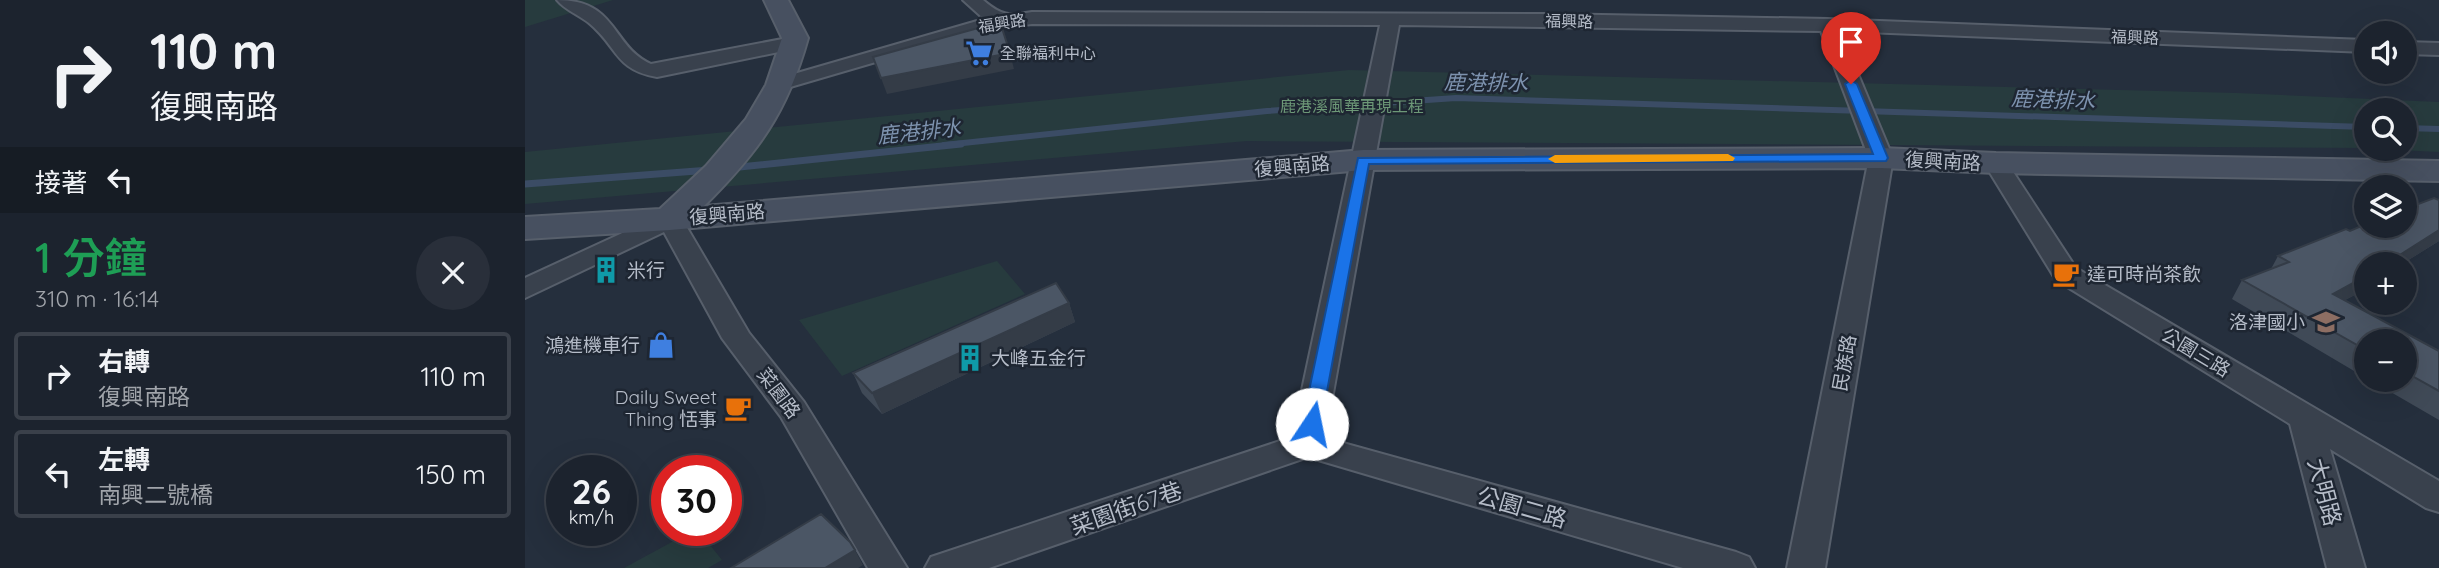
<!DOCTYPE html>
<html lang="zh-TW">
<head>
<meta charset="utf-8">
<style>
	:root { --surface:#1c232e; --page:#292f3a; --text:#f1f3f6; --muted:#a0a4aa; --line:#3a404a }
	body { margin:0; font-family:Quicksand,"Noto Sans TC",sans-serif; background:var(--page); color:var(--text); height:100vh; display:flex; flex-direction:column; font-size:26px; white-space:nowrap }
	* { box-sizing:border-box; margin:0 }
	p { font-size:23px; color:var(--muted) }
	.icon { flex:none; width:38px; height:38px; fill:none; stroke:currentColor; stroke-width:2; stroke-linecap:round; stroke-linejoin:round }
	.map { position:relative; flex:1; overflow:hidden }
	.side { display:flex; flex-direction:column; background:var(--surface); width:525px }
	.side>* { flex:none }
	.top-card { background:#1c232e; color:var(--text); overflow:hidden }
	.tools { position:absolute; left:1829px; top:21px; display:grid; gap:14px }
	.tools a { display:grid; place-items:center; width:63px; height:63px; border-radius:50%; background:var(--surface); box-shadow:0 7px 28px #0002,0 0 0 2px var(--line); font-size:35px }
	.speed { position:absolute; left:21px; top:455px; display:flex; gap:14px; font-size:35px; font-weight:700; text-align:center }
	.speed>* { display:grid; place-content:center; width:91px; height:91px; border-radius:50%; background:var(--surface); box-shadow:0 7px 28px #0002,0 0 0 2px var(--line); line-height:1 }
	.speed small { font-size:18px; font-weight:400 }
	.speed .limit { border:10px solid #d22; background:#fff; color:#111 }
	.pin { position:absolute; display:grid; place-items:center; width:60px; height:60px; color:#fff; margin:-72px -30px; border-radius:50% 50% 50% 0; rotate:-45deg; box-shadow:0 0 7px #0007 }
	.pin .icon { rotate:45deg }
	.me { position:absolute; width:77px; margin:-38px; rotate:11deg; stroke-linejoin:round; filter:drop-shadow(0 0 5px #0008) }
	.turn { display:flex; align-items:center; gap:24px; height:147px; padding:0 35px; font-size:32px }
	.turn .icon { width:91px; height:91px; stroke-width:2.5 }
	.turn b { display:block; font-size:49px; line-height:60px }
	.then { display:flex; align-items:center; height:66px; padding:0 35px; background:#0003; gap:14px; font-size:26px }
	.round { display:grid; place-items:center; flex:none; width:74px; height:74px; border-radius:37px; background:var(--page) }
	.head { display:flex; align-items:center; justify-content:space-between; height:119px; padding:0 35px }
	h1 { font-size:42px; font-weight:600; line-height:52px; color:#1e9e55 }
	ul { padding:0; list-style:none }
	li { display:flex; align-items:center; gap:21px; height:88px; margin:0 14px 10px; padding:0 21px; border:4px solid var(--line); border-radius:7px }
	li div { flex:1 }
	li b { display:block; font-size:26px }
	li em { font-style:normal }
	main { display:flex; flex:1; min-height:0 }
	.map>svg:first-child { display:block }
	.green { fill:#273b3e }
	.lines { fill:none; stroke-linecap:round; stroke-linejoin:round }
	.stream-far1 { stroke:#3b4c65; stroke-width:6 }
	.stream { stroke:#3b4c65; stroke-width:7 }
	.street-casing { stroke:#575f6b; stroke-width:4 }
	.secondary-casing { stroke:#575f6b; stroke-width:4 }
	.street { fill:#39414d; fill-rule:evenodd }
	.secondary { fill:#475060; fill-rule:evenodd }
	.wall { fill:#404a57 }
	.shaded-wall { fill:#343c47 }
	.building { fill:#4b5665; stroke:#343c47; stroke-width:2 }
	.route { fill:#1a73e8; stroke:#114b97; stroke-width:2 }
	.slow { fill:#f59e0b }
	.labels { text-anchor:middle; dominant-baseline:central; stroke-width:5; stroke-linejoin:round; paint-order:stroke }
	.far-street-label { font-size:16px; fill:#b5bcc8; stroke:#1e2632 }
	.far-poi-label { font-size:16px; fill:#b5bcc8; stroke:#1e2632; text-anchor:start }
	.far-park-label { font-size:16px; fill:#6d9877; stroke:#1e2632 }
	.street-label { font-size:19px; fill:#b5bcc8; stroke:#1e2632 }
	.poi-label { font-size:19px; fill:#b5bcc8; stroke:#1e2632; text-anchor:start }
	.water-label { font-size:21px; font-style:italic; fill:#7d92ae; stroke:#1e2632 }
	.near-street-label { font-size:23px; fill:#b5bcc8; stroke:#1e2632 }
</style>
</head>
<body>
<main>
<section class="side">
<div class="top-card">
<div class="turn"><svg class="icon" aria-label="right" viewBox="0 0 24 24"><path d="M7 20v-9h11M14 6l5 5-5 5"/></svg><div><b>110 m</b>復興南路</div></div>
<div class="then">接著<svg class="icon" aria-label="left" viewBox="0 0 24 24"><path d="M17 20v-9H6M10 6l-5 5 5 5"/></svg></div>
</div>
<div class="head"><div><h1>1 分鐘</h1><p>310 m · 16:14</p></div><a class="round"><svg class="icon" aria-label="close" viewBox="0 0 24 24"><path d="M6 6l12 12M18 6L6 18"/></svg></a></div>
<ul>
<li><svg class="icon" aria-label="right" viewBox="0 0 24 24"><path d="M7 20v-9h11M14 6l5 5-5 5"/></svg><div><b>右轉</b><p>復興南路</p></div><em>110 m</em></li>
<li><svg class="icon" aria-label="left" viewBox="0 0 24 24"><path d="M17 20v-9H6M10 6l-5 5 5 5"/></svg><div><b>左轉</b><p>南興二號橋</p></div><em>150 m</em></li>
</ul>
</section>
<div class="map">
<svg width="1914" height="568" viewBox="0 0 1914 568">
	<rect width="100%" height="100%" fill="#252f3d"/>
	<path class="green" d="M0 0H88L0 27Z
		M824 70 1712 93 1914 102V152L1851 149H1880V110H1841V148L722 141 0 204V152Z
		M472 261 500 294 317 376 274 320Z
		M169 530H173L197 560 183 568H99Z"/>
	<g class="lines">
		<path class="stream-far1" d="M1880 128 1914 129
			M419 145 742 111 931 98 1841 127"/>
		<path class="stream" d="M205 168 436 144
			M0 184 185 170"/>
		<defs>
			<path id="street" d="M32 0C93 0 86 46 126 64L268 37 278 43 268 49 132 77C90 70 93 47 64 23 54 15 40 10 32 0Z
				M438 0H458C477 16 483 16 507 12L1022 14 1303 19 1841 40V52L1315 31 1368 158 1300 568H1262L1344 158 1296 31 874 25 800 438 1211 552 1224 557 1230 568H1158L783 457 464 568H400L406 557 767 437 855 25 507 24 460 30 255 90 248 88 245 84 248 80 459 19Z
				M1880 42 1914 43V55L1880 54Z
				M1471 156 1479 158 1551 268 1914 481V512L1901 508 1805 449 1840 568H1802L1765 424 1531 280 1459 163 1463 158Z
				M145 211 154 214 224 333 279 402 382 568H343L256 417 197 338 139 232 0 298V278Z"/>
			<path id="secondary" d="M239 0H263L283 38C262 113 234 151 179 206L838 150 1356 148 1471 153 1914 161V181L1471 173 1356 168 838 170 145 230 0 239V217L135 209 181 166 221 119 241 85 257 38Z"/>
		</defs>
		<use href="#street" class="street-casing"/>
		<use href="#secondary" class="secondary-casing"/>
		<use href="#street" class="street"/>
		<use href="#secondary" class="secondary"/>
	</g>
	<path class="wall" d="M1825 231 1914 241 1877 264H1841V289L1820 300 1914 351V420L1845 380H1880V341H1841V378L1707 299 1717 280 1746 269 1753 256Z
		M544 303 550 322 357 414 337 393 328 373Z"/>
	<path class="shaded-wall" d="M485 53 489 69 362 94 356 78Z
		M1914 230V241L1877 264H1864L1875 255Z
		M1841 276V289L1796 313 1808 294Z
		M544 303 550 322 357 414 347 393Z
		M330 550 338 565 333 568H300Z"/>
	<path class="building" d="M475 22 485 53 356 78 348 57Z
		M1909 198 1914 200V230L1875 255 1879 257 1864 264H1841V276L1808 294 1914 351V391L1880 372V341H1841V350L1717 280 1764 262 1753 256 1821 229 1825 231 1841 224V226H1880V209Z
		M531 283 544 303 347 393 328 373Z
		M296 514 325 542 330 550 300 568H206Z"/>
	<path class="route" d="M1326 80 1332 84 1363 158 1361 161 844 164 796 424 793 428H780L777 424 833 158 1348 154 1320 84Z"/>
	<path class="slow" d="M1203 154 1210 158 1208 161 1030 163 1023 159 1030 155Z"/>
	<defs>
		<symbol id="supermarket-bare" viewBox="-9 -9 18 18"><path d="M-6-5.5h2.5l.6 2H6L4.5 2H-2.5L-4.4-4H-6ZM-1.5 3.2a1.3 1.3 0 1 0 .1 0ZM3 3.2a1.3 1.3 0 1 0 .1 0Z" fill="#3f7fe0" stroke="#1e2632" stroke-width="2.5" paint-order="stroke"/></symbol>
		<symbol id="building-bare" viewBox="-9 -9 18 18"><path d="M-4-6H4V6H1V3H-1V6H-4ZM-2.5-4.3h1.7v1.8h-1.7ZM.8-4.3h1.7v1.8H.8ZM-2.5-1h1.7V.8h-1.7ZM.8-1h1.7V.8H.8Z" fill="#0f9aa8" stroke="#1e2632" stroke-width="2.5" paint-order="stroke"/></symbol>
		<symbol id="cafe-bare" viewBox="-9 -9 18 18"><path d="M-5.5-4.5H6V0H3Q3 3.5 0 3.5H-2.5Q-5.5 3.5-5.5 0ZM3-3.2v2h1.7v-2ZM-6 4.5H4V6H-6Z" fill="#e8710a" stroke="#1e2632" stroke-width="2.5" paint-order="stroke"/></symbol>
		<symbol id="school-bare" viewBox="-9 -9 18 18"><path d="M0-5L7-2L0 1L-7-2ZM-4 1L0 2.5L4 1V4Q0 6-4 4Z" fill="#8d6e63" stroke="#1e2632" stroke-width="2.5" paint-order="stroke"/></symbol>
		<symbol id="shop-bare" viewBox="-9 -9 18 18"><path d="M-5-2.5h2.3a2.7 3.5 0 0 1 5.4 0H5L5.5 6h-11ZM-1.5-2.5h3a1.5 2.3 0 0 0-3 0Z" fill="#3f7fe0" stroke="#1e2632" stroke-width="2.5" paint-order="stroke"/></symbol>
	</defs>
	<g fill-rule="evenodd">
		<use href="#supermarket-bare" x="435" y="34" width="38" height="38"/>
		<use href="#building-bare" x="62" y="251" width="38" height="38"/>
		<use href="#cafe-bare" x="1522" y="255" width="38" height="38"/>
		<use href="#school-bare" x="1782" y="303" width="38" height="38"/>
		<use href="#shop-bare" x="117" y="326" width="38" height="38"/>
		<use href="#building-bare" x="426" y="339" width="38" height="38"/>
		<use href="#cafe-bare" x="194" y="389" width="38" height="38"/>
	</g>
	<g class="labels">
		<g class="far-street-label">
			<text transform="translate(1044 21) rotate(1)">福興路</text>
			<text transform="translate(477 23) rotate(-9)">福興路</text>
			<text transform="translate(1610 37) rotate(2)">福興路</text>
		</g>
		<g class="far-poi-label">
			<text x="475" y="53">全聯福利中心</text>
		</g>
		<g class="far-park-label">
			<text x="827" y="106">鹿港溪風華再現工程</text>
		</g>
		<g class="street-label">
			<text transform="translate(1418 161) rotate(3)">復興南路</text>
			<text transform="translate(767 166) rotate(-5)">復興南路</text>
			<text transform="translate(202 214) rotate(-5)">復興南路</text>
			<text transform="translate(1671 352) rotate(31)">公園三路</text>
			<text transform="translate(1319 363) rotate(-80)">民族路</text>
			<text transform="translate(254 393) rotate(53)">菜園路</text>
		</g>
		<g class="poi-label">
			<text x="102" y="270">米行</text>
			<text x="1562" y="274">達可時尚茶飲</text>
			<text x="1780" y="322" text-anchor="end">洛津國小</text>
			<text x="115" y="345" text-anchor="end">鴻進機車行</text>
			<text x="466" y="358">大峰五金行</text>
			<text x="192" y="397" text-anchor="end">Daily Sweet<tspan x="192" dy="22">Thing 恬事</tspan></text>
		</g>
		<g class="water-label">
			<text transform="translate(961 82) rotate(1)">鹿港排水</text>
			<text transform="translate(1528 99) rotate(2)">鹿港排水</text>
			<text transform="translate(394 131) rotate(-6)">鹿港排水</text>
		</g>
		<g class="near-street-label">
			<text transform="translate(1800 492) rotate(75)">大明路</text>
			<text transform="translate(997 507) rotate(16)">公園二路</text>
			<text transform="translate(601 508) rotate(-19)">菜園街67巷</text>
		</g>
	</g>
</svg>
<div class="tools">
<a><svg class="icon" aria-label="sound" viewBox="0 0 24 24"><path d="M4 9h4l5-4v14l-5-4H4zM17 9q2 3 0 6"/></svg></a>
<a><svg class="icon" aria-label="search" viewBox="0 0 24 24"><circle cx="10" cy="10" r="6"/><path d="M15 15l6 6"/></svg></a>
<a><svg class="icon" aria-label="layers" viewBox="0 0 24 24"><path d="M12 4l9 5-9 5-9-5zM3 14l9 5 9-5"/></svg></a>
<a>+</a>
<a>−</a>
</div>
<div class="speed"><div>26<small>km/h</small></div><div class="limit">30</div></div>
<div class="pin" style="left:1326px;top:84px;background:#d93025"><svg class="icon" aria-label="arrive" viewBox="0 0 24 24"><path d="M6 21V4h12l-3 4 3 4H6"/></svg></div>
<svg class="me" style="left:787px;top:424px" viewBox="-20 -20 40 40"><circle r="19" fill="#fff"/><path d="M0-13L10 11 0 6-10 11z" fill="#1a73e8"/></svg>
</div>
</main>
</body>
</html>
